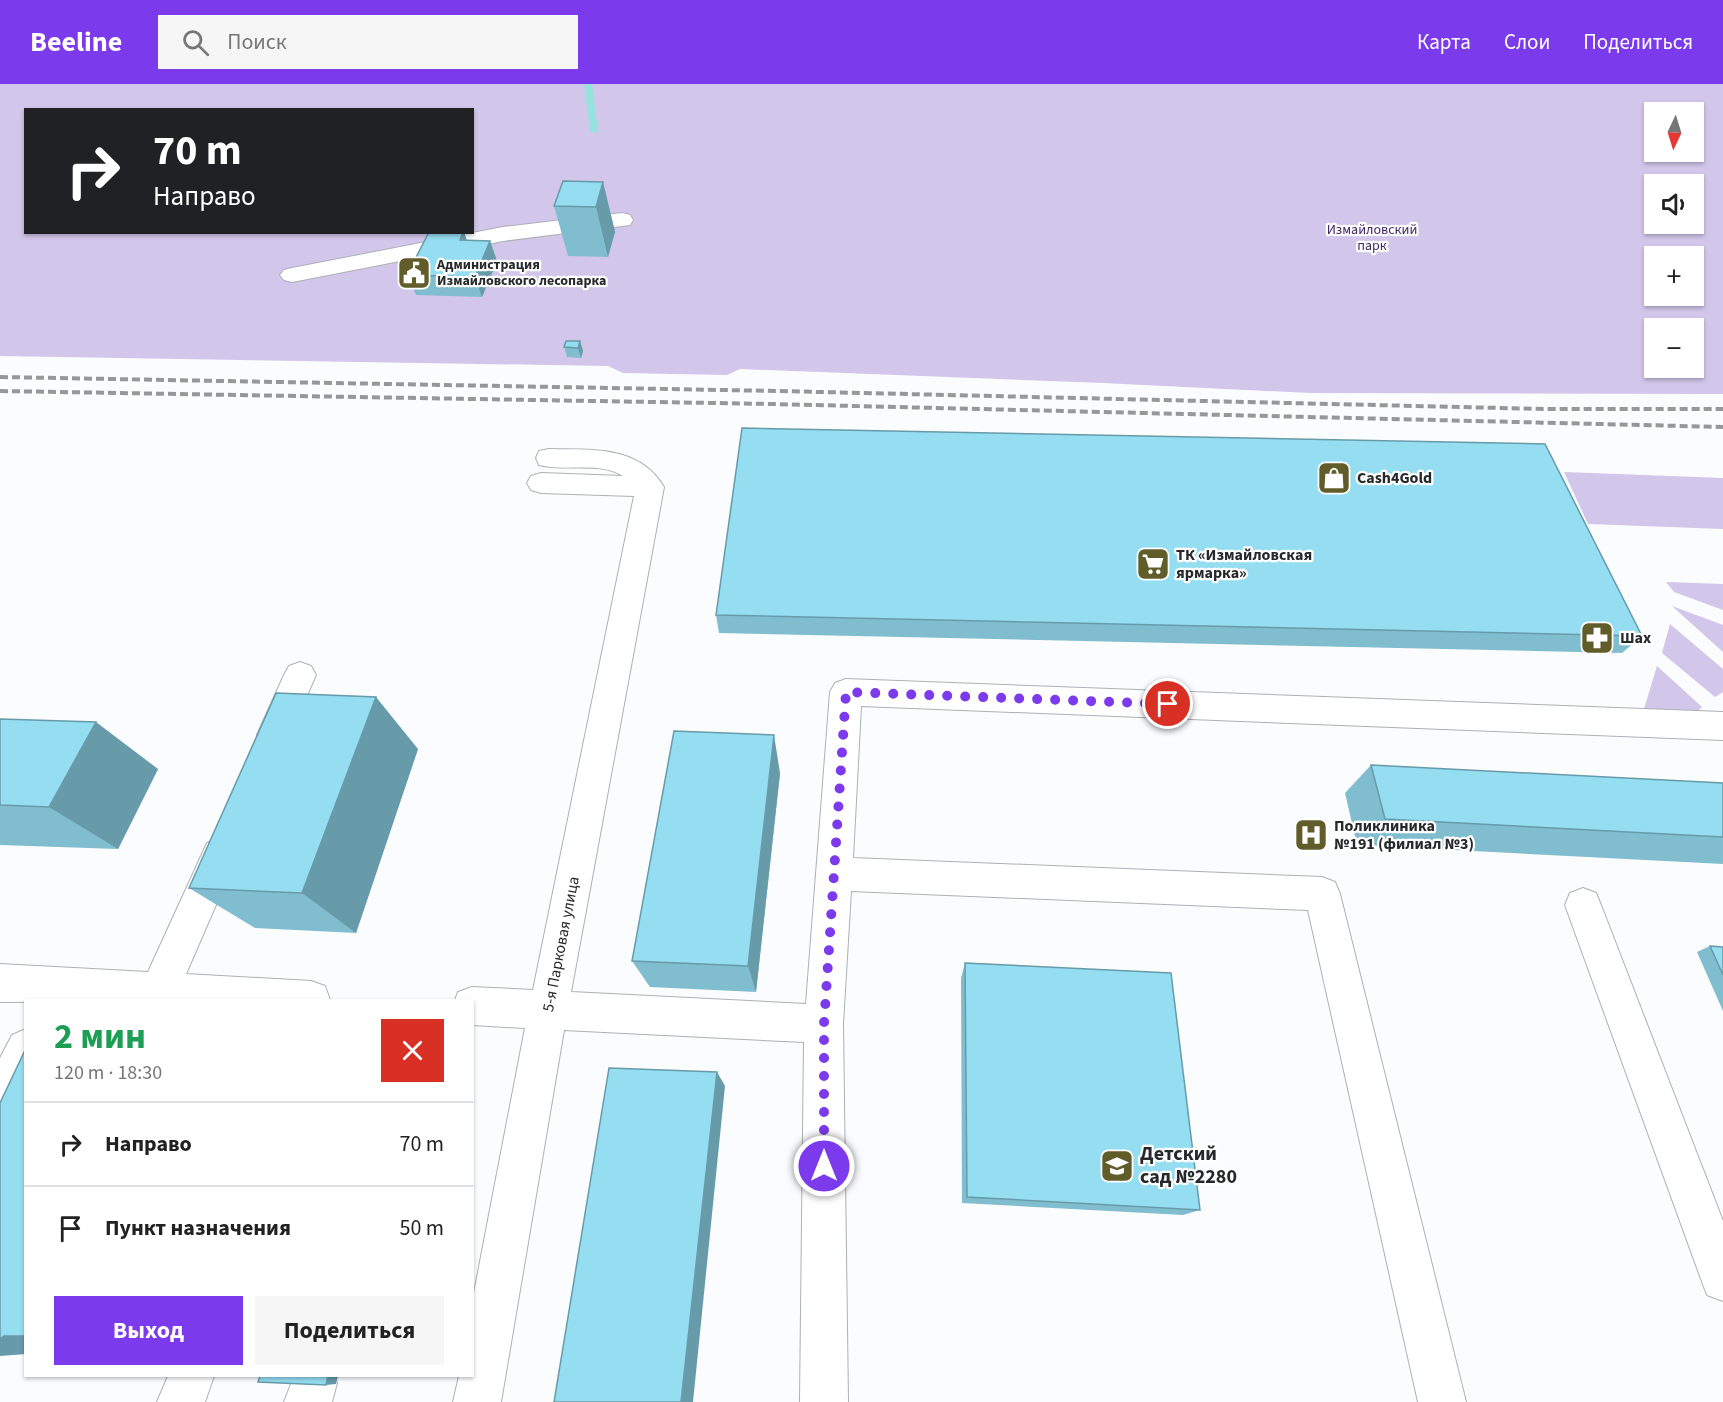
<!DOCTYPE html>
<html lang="ru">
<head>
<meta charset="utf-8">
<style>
	:root { --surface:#fff; --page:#f6f6f6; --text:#222; --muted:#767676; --line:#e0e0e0; --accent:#7c3aed }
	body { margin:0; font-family:"Source Sans 3",sans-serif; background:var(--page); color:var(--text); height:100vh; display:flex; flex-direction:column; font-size:22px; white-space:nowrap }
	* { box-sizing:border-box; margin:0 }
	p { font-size:20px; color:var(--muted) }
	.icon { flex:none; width:33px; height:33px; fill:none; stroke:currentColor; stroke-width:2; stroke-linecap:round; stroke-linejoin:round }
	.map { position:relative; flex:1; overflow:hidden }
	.panel { position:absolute; left:24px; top:915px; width:450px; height:378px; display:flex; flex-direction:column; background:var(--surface); border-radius:0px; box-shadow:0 2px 4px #0004 }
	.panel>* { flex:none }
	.top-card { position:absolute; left:24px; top:24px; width:450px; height:126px; border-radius:0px; box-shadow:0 2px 4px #0004; background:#202124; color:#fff; overflow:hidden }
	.needle { width:39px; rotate:184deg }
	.buttons { position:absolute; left:1644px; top:18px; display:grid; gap:12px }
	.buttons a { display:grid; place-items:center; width:60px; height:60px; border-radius:0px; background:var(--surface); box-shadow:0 2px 4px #0004; font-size:30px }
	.pin { position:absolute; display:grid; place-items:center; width:51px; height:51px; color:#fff; margin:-26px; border:3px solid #fff; border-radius:50%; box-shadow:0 2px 6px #0007 }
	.me { position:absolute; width:66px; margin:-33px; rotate:0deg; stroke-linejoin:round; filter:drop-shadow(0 0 4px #0008) }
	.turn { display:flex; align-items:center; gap:21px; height:126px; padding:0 30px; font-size:27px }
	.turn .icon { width:78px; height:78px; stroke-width:2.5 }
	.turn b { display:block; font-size:42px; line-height:51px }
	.round { display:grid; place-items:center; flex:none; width:63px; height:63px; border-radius:0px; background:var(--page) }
	.overview { display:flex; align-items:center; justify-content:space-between; height:102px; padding:0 30px }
	h1 { font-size:36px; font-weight:700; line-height:45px; color:#1e9e55 }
	.primary-button { display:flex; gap:12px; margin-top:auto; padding:12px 30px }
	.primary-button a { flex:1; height:69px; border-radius:0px; background:var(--accent); color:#fff; font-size:24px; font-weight:700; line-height:69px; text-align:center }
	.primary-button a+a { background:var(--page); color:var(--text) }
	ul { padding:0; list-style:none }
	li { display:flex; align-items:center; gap:18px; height:84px; padding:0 30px; border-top:2px solid var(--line) }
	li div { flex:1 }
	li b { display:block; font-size:22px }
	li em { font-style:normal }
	header { display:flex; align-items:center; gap:36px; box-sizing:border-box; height:84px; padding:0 30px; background:var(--accent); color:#fff }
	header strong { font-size:28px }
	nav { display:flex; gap:33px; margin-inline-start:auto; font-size:21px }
	.search { width:420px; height:54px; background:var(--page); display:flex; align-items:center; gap:15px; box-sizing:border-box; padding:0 21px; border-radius:0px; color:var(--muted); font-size:22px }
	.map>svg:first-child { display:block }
	.green { fill:#d2c6ea; fill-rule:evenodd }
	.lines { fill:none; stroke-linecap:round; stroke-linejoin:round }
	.stream { fill:#96e3dd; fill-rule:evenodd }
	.minor-casing { stroke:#acb1b6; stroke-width:2 }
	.minor { fill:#fff; fill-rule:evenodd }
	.rail { stroke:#959799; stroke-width:4; stroke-dasharray:8 4; stroke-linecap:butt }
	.wall { fill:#80becf }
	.shaded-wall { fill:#689ba9 }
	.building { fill:#95ddf1; stroke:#689ba9; stroke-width:1.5 }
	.route { stroke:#7c3aed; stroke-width:10; stroke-dasharray:0 18 }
	.labels { text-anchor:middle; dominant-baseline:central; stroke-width:4.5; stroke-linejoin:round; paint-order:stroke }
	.far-park-label { font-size:14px; fill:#422765; stroke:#fff }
	.far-poi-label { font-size:14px; font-weight:bold; fill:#26282a; stroke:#fff; text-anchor:start }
	.poi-label { font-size:16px; font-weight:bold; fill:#26282a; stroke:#fff; text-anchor:start }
	.street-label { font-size:16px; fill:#26282a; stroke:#fff }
	.near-poi-label { font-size:20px; font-weight:bold; fill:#26282a; stroke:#fff; text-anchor:start }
</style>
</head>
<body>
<header>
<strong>Beeline</strong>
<div class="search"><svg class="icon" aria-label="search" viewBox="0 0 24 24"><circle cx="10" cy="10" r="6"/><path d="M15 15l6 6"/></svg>Поиск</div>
<nav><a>Карта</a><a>Слои</a><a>Поделиться</a></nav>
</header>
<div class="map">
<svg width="1723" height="1318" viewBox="0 0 1723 1318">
	<rect width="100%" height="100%" fill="#fafcfe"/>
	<path class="green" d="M0 0H1723V310L1311 309 1103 299 740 285 727 291 623 289 608 282 0 272ZM26 26H472V148H26ZM1654 28H1694V68H1654ZM1654 100H1694V140H1654ZM1654 172H1694V212H1654ZM1654 244H1694V284H1654Z
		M1564 388 1723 394V445L1588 440Z
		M1666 498 1723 500V526L1674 508Z
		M1672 522 1723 541V568Z
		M1670 540 1723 585V608L1715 613 1662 569Z
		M1657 582 1702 623 1697 628 1644 625Z"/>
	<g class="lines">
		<path class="stream" d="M584 0H592L598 47 594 49 590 47Z"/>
		<defs>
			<path id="minor" d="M622 129 630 131 633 136 630 141 503 157 292 198 284 196 280 191 284 186 292 184 503 143Z
				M549 365C592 366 639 361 664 403L571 908 806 920 830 608 835 599 846 595 1723 628V656L861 622 853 774 1322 793 1335 798 1340 810 1466 1318H1418L1308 826 851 807 843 940 848 1318H800L804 958 564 946 501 1318H453L459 1292H472V1219L525 944 472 941V916H455L458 908 472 903 533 906 634 412 541 409 531 406 527 399 531 392 541 389 623 392C599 377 566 388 539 381L536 374 539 367Z
				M300 578 311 582 316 591 285 661 273 665 261 661 257 651 284 591 289 582Z
				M220 754 233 759 238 770 186 890 311 897 325 902 330 916 0 918V880L148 888 207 759Z
				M1583 804 1596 809 1601 821 1723 1137V1217L1707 1211 1701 1195 1565 821 1570 809Z
				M26 945V1008L14 1030 0 1036V974L12 951Z
				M168 1292H214L205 1318H157Z
				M294 1292H334L337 1299 332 1318H284Z"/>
		</defs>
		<use href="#minor" class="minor-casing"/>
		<use href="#minor" class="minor"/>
		<path class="rail" d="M0 293 778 307 1544 325H1723
			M0 307 772 320 1723 343"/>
	</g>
	<path class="wall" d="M603 98 615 148 608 173 568 172 554 122Z
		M429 148H464L466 156 490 157 497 177 482 213 416 211 407 191Z
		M580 257 583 267 581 274 567 273 564 263Z
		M716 531 1642 552 1622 569 719 549Z
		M0 635 158 685 118 765 0 761Z
		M418 665 356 849 255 844 189 804Z
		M1371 681 1723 699V780L1357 761 1345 709Z
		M780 689 756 908 650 903 632 877Z
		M1710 862 1723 863V927L1697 868Z
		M965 879 1200 1126 1183 1131 962 1119 961 894Z"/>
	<path class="shaded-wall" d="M603 98 615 148 608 173 596 123Z
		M463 148H464L471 168 460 156Z
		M490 157 497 177 482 213 475 193Z
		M580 257 583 267 581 274 578 264Z
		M376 613 418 665 356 849 302 809Z
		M96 638 158 685 118 765 49 723Z
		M774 651 780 689 756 908 748 882Z
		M717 988 725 1002 693 1318H681Z
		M26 1251V1270L0 1272V1255L4 1252Z
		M328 1292H338L336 1300 326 1301Z"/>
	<path class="building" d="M563 97 603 98 596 123 554 122Z
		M429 148H463L460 156 490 157 475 193 407 191Z
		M566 257H580L578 264 564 263Z
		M742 344 1545 360 1642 552 716 531Z
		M276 609 376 613 302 809 189 804Z
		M0 635 96 638 49 723 0 721Z
		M674 647 774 651 748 882 632 877Z
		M1371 681 1723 699V753L1385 735Z
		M1710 862 1723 863V891Z
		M965 879 1171 889 1200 1126 967 1113Z
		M26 964V1252H4L0 1255V1019Z
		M609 984 717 988 681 1318H554Z
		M260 1292H328L326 1301 258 1298Z"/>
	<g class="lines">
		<path class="route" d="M824 1082V940L846 608 1168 620"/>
	</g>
	<defs>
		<symbol id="civic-square" viewBox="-11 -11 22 22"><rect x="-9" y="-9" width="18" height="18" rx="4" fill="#605d2a" stroke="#fff"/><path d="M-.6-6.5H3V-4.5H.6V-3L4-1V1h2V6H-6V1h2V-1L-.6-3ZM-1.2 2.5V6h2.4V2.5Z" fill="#fff"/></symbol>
		<symbol id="shop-square" viewBox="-11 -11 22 22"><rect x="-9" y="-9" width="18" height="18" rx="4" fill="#605d2a" stroke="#fff"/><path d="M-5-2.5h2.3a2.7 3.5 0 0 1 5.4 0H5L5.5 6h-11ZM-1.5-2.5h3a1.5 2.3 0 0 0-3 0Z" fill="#fff"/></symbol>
		<symbol id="supermarket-square" viewBox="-11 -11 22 22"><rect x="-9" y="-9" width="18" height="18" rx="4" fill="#605d2a" stroke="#fff"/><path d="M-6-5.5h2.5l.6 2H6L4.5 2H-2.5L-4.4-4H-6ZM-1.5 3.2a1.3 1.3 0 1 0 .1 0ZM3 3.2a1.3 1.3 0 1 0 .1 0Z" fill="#fff"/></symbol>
		<symbol id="pharmacy-square" viewBox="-11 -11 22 22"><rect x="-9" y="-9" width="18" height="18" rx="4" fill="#605d2a" stroke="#fff"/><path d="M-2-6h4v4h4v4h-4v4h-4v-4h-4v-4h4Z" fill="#fff"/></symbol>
		<symbol id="hospital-square" viewBox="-11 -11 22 22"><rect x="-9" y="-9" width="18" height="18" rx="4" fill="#605d2a" stroke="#fff"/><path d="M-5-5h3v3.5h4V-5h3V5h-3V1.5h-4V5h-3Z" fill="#fff"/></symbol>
		<symbol id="school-square" viewBox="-11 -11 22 22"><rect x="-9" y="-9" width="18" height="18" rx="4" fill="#605d2a" stroke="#fff"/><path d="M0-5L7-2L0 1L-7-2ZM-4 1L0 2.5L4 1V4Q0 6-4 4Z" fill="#fff"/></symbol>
	</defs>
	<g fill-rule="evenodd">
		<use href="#civic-square" x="395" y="170" width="38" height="38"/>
		<use href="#shop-square" x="1315" y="375" width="38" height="38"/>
		<use href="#supermarket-square" x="1134" y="461" width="38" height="38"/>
		<use href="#pharmacy-square" x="1578" y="535" width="38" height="38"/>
		<use href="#hospital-square" x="1292" y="732" width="38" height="38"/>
		<use href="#school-square" x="1098" y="1063" width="38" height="38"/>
	</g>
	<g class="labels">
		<g class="far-park-label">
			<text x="1372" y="146">Измайловский<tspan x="1372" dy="16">парк</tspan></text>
		</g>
		<g class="far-poi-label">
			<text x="437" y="181">Администрация<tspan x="437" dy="16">Измайловского лесопарка</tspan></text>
		</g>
		<g class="poi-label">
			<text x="1357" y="394">Cash4Gold</text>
			<text x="1176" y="471">ТК «Измайловская<tspan x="1176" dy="18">ярмарка»</tspan></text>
			<text x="1620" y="554">Шах</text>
			<text x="1334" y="742">Поликлиника<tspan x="1334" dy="18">№191 (филиал №3)</tspan></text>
		</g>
		<g class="street-label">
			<text transform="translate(561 860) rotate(-79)">5-я Парковая улица</text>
		</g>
		<g class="near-poi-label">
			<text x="1140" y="1070">Детский<tspan x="1140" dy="23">сад №2280</tspan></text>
		</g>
	</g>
</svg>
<div class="buttons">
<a><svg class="needle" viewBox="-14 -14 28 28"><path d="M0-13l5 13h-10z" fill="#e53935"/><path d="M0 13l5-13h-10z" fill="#767676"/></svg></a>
<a><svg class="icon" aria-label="sound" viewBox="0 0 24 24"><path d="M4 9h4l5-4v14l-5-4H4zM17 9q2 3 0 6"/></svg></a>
<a>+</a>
<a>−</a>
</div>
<div class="pin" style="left:1168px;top:620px;background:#d93025"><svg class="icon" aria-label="arrive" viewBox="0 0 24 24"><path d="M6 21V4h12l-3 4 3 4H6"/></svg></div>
<svg class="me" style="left:824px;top:1082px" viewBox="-20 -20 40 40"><circle r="17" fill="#7c3aed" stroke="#fff" stroke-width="3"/><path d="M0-11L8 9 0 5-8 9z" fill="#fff"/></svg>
<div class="top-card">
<div class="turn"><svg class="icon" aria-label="right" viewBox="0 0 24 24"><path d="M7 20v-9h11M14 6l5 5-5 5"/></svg><div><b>70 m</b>Направо</div></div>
</div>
<section class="panel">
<div class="overview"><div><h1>2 мин</h1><p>120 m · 18:30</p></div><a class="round" style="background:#d93025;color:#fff"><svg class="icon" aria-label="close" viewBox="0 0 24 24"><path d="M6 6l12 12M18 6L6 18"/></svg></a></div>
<ul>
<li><svg class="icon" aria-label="right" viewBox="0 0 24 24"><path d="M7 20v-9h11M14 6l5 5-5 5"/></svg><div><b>Направо</b></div><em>70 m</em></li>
<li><svg class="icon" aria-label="arrive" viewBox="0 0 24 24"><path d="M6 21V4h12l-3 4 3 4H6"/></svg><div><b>Пункт назначения</b></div><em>50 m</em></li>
</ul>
<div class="primary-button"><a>Выход</a><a>Поделиться</a></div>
</section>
</div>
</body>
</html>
